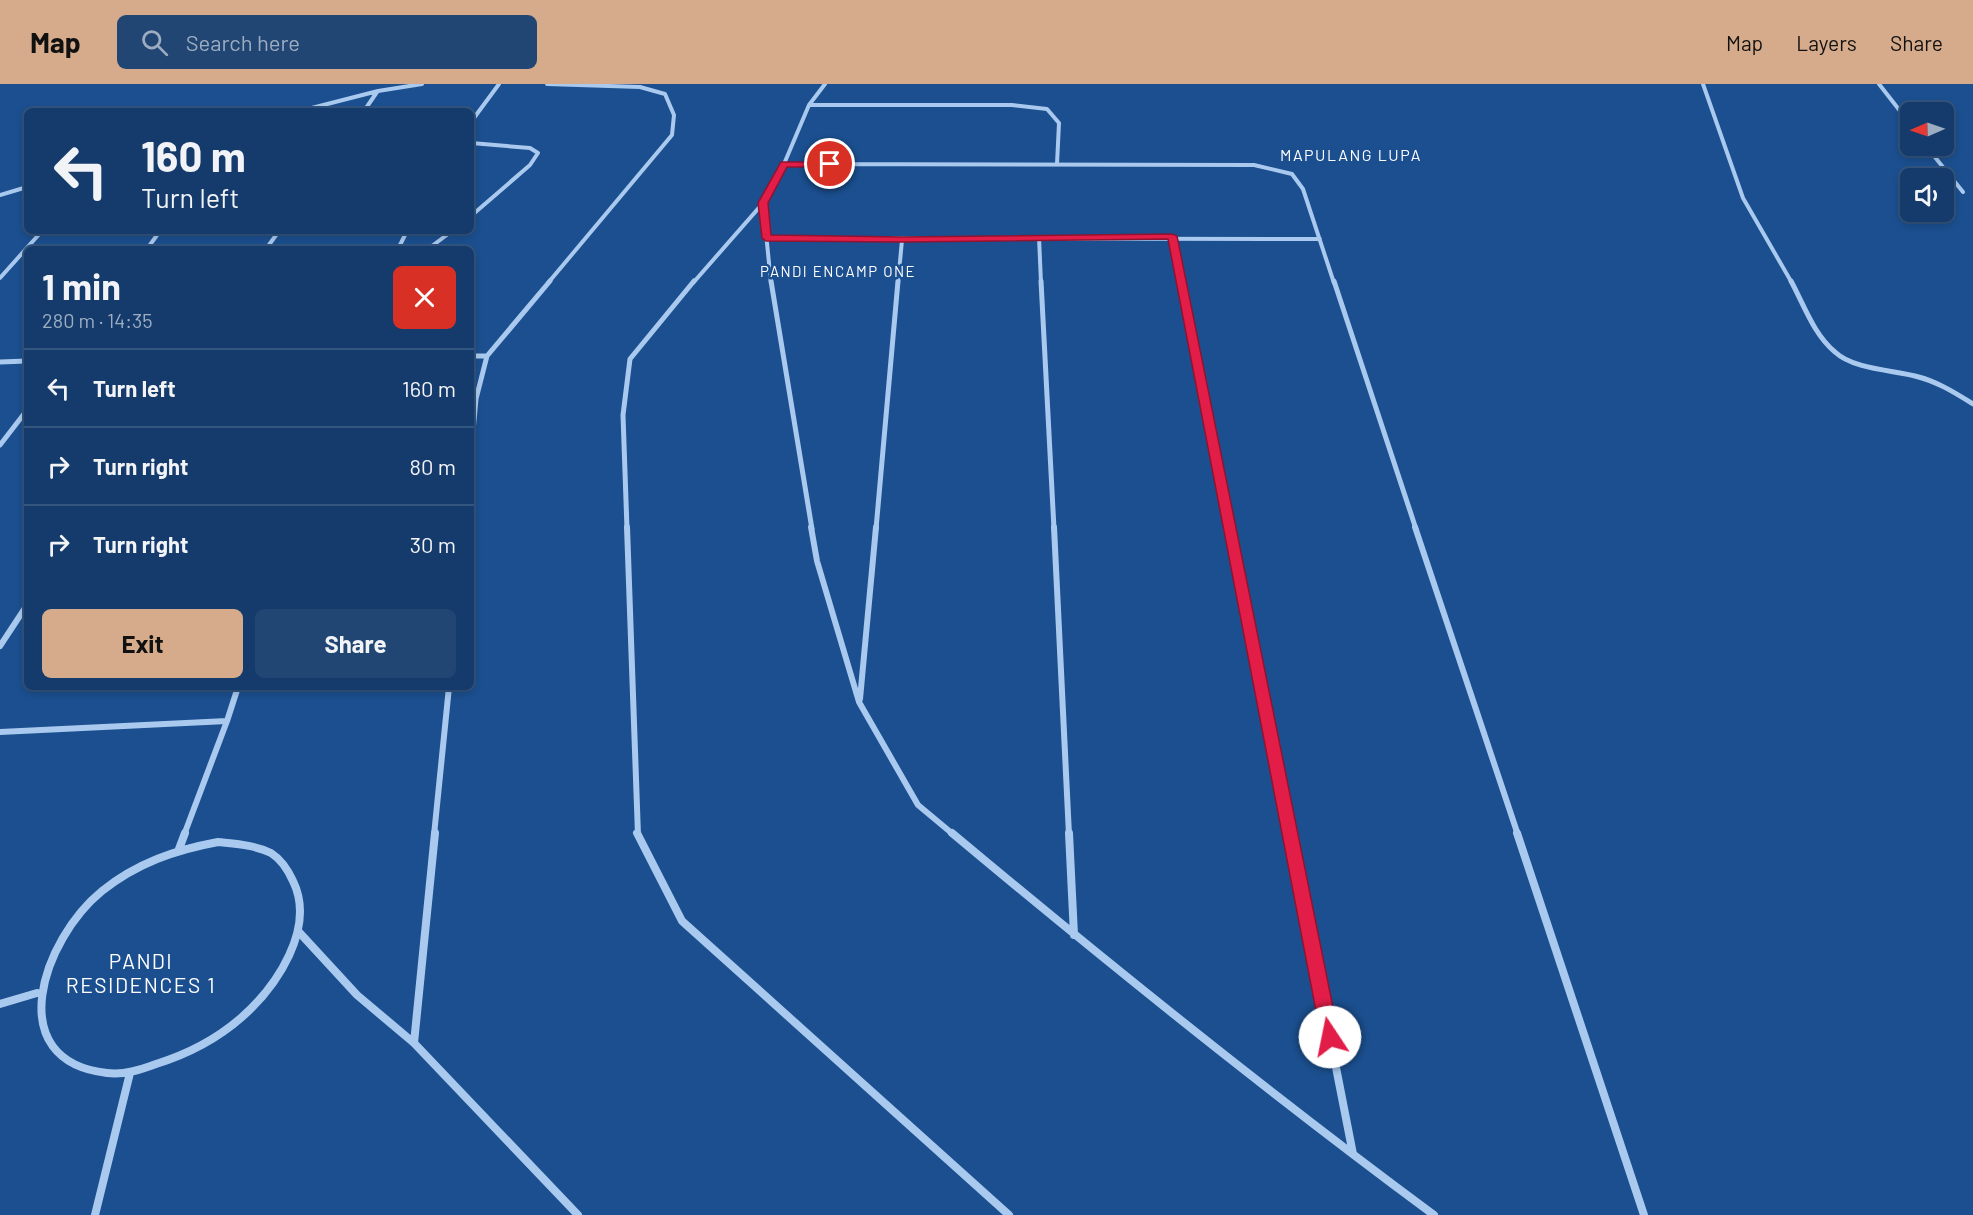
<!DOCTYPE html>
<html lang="en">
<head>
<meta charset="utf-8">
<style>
	:root { --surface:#143b6b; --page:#214673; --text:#f1f3f6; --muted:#9dadc1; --line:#33557e; --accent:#d6ab8b }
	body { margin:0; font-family:Barlow,sans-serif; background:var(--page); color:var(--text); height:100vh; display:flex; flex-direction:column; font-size:22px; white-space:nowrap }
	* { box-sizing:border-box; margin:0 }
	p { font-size:20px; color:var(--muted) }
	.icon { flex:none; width:33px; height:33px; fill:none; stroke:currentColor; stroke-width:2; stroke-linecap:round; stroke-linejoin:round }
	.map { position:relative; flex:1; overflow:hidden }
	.sheet { position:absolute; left:24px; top:162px; width:450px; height:444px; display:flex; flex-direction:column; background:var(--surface); border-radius:9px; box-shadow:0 3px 9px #0003,0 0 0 2px var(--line) }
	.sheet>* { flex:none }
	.guide { position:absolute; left:24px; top:24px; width:450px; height:126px; border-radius:9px; box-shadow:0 3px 9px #0003,0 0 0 2px var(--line); background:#143b6b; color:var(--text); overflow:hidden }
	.needle { width:39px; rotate:268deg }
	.buttons { position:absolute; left:1900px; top:18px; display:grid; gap:12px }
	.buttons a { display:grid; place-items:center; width:54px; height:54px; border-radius:9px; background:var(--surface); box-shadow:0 3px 9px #0003,0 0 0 2px var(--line); font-size:30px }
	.pin { position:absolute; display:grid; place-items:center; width:51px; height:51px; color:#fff; margin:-26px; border:3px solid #fff; border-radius:50%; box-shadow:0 2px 6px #0007 }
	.me { position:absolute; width:66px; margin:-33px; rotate:349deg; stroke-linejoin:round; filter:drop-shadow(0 0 4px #0008) }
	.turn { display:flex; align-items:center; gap:21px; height:126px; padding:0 18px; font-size:27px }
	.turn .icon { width:78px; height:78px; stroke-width:2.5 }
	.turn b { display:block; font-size:42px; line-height:51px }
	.round { display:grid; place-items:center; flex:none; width:63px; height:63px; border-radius:9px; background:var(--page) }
	.headline { display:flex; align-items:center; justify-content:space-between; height:102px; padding:0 18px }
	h1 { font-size:36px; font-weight:700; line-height:45px }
	.action { display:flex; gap:12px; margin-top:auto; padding:12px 18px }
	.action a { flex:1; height:69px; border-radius:9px; background:var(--accent); color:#111; font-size:24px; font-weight:700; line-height:69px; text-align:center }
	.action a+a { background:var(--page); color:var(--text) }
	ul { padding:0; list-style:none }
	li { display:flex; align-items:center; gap:18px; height:78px; padding:0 18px; border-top:2px solid var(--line) }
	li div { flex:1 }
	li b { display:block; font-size:22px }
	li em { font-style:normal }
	header { display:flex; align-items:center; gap:36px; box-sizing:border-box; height:84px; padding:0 30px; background:var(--accent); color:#111 }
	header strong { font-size:28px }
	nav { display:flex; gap:33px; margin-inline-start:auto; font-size:21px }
	.search { width:420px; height:54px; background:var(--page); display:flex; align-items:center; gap:15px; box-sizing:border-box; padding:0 21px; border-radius:9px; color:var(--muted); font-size:22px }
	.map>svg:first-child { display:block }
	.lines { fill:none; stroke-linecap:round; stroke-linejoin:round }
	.street-far3 { stroke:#a9c9ee; stroke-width:4 }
	.street-far2 { stroke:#a9c9ee; stroke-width:5 }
	.street-far1 { stroke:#a9c9ee; stroke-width:6 }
	.street { stroke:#a9c9ee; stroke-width:8 }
	.route { fill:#e11d48; stroke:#92132f; stroke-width:1.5 }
	.labels { text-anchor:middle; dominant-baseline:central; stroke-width:5; stroke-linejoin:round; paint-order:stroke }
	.far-neighbourhood-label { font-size:15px; letter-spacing:1.5px; fill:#fff; stroke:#1b4f8f }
	.far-quarter-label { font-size:16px; letter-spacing:1.5px; fill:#fff; stroke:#1b4f8f }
	.near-neighbourhood-label { font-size:21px; letter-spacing:1.5px; fill:#fff; stroke:#1b4f8f }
</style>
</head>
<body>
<header>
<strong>Map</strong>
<div class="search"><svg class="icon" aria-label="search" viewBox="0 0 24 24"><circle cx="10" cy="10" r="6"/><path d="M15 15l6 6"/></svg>Search here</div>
<nav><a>Map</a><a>Layers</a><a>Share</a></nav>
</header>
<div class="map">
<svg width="1973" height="1131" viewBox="0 0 1973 1131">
	<rect width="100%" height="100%" fill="#1b4f8f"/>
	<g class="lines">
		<path class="street-far3" d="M547 0 640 3 665 10 674 31 672 51 548 199
			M1703 0 1743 114 1792 199
			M1879 0 1911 41
			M809 21H1012L1047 25 1059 39 1057 80
			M300 27 378 7 422 0
			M364 27 377 8
			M471 38 499 0
			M471 59 530 64 538 69 530 81 471 132
			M1926 62 1963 108
			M784 80 1254 81 1292 90 1303 105 1334 199
			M0 111 27 103
			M1172 152 1181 199
			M1039 153 1041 199
			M766 154 1320 155
			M147 165 160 147
			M266 165 279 147
			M398 165 407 147
			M428 165 452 147
			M0 194 42 147
			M693 199 763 119
			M771 199 763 119 784 80 809 21 825 0
			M898 199 902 156"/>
		<path class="street-far2" d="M771 197 812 445
			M1041 197 1054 445
			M1181 197 1230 445
			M1334 197 1416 445
			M1791 197C1804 221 1814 251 1835 268 1853 285 1891 286 1915 292 1936 297 1954 308 1973 320
			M471 272H487
			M0 278 27 277
			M0 361 27 326
			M471 369 476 315 487 272 550 197
			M627 445 623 331 630 275 694 197
			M876 445 898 197"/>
		<path class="street-far1" d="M627 443 638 751
			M811 443 817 477 859 618 918 721 954 751
			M1054 443 1069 751
			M1229 443 1290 751
			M1415 443 1518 751
			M0 562 27 521
			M860 615 876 443
			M227 637 238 603
			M0 648 227 637 184 751
			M434 751 449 603"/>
		<path class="street" d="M637 749 682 837 1009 1131
			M952 749C1110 881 1269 1009 1434 1131
			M1069 749 1074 851
			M1290 749 1353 1070
			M1517 749 1644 1131
			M218 758C236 760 255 761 271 769 282 776 288 786 293 797 316 844 277 902 242 933 217 955 188 970 156 980 140 986 124 991 107 989 0 977 43 855 102 807 137 779 175 766 218 758Z
			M179 765 185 749
			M298 847 357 911 414 959 578 1131
			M0 920 37 909
			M414 959 435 749
			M95 1131 130 989"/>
	</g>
	<path class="route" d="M781 78H830L834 80 830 83H787L768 119 771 151 902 153 1172 150 1177 152 1339 953 1336 959 1330 962 1324 959 1321 953 1168 155 902 158 766 157 762 154 758 119Z"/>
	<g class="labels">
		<g class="far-neighbourhood-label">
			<text x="838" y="187">PANDI ENCAMP ONE</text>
		</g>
		<g class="far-quarter-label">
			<text x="1351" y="70">MAPULANG LUPA</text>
		</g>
		<g class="near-neighbourhood-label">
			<text x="141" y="876">PANDI<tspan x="141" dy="24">RESIDENCES 1</tspan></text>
		</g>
	</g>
</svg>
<div class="buttons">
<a><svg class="needle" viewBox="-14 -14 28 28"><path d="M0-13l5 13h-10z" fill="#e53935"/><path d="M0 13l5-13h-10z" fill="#9dadc1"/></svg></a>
<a><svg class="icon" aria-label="sound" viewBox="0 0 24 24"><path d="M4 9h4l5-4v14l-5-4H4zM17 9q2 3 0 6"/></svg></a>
</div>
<div class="pin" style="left:830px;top:80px;background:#d93025"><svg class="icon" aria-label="arrive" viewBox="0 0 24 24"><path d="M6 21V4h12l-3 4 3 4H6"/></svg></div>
<svg class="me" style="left:1330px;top:953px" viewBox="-20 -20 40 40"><circle r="19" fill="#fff"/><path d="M0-13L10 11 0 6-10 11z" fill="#e11d48"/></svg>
<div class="guide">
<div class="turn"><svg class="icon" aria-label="left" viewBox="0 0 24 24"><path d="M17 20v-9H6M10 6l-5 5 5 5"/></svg><div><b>160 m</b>Turn left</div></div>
</div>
<section class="sheet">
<div class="headline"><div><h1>1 min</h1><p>280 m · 14:35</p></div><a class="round" style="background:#d93025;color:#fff"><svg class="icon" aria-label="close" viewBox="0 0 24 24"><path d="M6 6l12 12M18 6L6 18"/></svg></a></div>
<ul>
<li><svg class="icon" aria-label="left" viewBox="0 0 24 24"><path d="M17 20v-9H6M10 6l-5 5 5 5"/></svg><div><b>Turn left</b></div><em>160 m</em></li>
<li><svg class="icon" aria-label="right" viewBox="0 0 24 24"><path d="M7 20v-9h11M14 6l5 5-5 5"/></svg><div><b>Turn right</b></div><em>80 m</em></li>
<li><svg class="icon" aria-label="right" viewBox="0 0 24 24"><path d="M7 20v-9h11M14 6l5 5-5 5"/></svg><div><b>Turn right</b></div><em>30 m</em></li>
</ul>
<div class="action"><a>Exit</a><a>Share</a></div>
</section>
</div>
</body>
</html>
